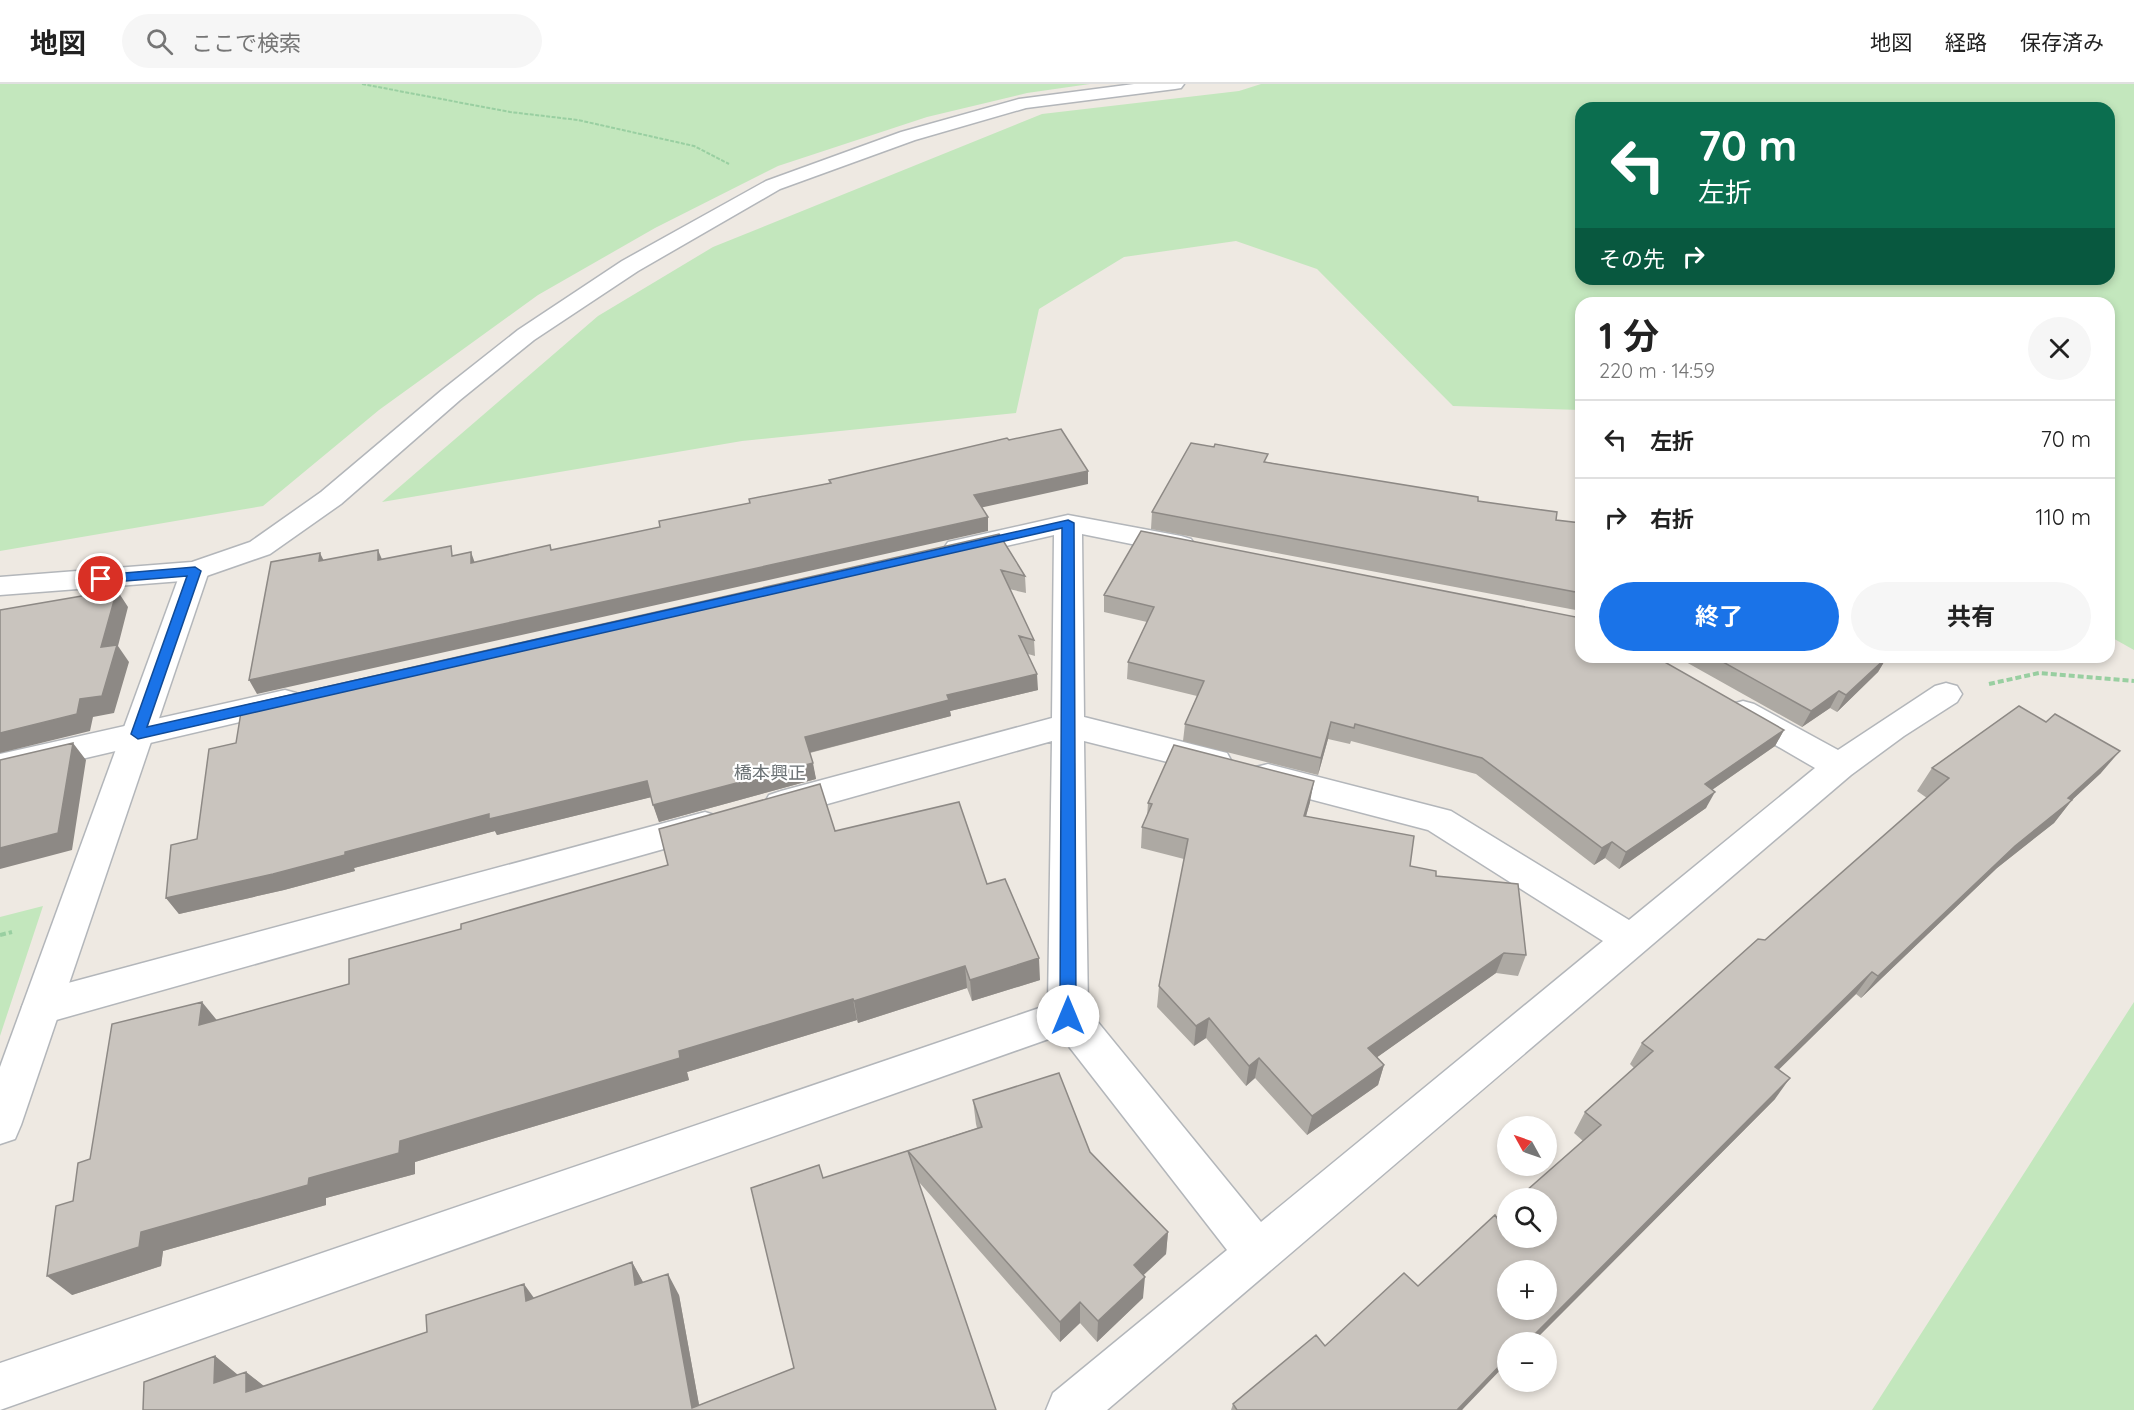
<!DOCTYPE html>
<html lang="ja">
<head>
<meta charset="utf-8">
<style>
	:root { --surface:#fff; --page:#f6f6f6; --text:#222; --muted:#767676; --line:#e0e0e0; --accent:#1a73e8 }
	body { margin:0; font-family:Quicksand,"Noto Sans JP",sans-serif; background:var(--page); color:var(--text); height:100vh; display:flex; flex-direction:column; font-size:22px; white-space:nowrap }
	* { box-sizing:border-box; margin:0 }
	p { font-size:20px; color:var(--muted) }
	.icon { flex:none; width:33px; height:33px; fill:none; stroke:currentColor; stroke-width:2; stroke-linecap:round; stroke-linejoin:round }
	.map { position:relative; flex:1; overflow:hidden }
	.sheet { position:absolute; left:1575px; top:213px; width:540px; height:366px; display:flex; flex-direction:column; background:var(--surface); border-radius:18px; box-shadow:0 3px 9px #0003 }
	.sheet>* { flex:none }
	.hud { position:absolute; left:1575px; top:18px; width:540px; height:183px; border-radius:18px; box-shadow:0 3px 9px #0003; background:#0b6e4f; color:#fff; overflow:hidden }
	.needle { width:39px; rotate:310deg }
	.tools { position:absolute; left:1497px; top:1032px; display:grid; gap:12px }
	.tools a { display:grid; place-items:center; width:60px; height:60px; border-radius:50%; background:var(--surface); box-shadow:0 3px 9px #0003; font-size:30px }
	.pin { position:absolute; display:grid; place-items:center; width:51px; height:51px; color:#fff; margin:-26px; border:3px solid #fff; border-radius:50%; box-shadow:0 2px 6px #0007 }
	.me { position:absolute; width:66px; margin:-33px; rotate:0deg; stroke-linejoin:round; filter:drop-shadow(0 0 4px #0008) }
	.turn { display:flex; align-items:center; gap:21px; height:126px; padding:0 24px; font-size:27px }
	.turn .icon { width:78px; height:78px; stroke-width:2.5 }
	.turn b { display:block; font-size:42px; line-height:51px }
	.then { display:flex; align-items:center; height:57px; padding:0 24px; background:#0003; gap:12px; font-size:22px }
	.round { display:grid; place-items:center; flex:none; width:63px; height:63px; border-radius:32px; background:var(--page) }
	.headline { display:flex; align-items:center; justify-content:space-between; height:102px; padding:0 24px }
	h1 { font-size:36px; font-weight:700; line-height:45px }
	.action { display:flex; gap:12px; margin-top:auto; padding:12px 24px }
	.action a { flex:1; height:69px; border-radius:36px; background:var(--accent); color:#fff; font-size:24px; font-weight:700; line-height:69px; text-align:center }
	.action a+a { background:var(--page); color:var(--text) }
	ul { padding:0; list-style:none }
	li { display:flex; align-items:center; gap:18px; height:78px; padding:0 24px; border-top:2px solid var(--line) }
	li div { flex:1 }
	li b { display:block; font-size:22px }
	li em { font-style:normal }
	header { display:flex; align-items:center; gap:36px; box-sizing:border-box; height:84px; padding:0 30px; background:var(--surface); border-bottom:2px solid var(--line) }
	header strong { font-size:28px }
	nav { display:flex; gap:33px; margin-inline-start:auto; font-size:21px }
	.search { width:420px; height:54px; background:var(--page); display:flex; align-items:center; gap:15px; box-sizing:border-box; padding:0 21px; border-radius:33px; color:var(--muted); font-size:22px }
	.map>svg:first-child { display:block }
	.green { fill:#c3e7bd; fill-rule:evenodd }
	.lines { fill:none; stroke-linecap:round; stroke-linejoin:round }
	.minor-casing { stroke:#b3b6ba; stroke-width:3 }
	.tertiary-casing { stroke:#b3b6ba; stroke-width:3 }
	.path-far1 { stroke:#99cfa1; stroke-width:2; stroke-dasharray:4 1.5; stroke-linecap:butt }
	.path { stroke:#99cfa1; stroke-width:4; stroke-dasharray:6 3; stroke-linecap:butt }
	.minor { fill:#fff; fill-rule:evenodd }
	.tertiary { fill:#fff; fill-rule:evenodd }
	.wall { fill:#ada9a3 }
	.shaded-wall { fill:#8d8985 }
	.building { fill:#c9c4be; stroke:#8d8985; stroke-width:1.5; fill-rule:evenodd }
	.route { fill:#1a73e8; stroke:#114b97; stroke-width:1.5 }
	.labels { text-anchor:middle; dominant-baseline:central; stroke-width:4.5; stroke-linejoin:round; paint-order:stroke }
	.neighbourhood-label { font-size:18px; fill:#6b7275; stroke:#fff }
</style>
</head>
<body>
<header>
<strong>地図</strong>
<div class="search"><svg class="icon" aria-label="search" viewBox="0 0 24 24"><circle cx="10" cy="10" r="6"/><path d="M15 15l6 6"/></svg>ここで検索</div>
<nav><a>地図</a><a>経路</a><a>保存済み</a></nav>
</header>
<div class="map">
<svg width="2134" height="1326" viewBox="0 0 2134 1326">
	<rect width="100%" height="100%" fill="#eee9e2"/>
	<path class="green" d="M0 0H1090L1027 9 927 33 778 82 655 144 538 211 379 326 263 422 0 467Z
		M1261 0H2134V566L2109 552V219H1581V326L1453 322 1317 185 1236 157 1124 173 1039 225 1016 329 742 357 382 418 598 232 713 163 1042 30 1239 7ZM1581 24H2109V195H1581Z
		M43 822 0 952V833Z
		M2134 918V1326H1872Z"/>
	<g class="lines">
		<defs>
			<path id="minor" d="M1134 0H1184L1181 4 1175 5 1026 24 915 56 780 105 638 187 534 256 460 316 341 420 270 470 195 496 0 511V493L192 478 250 458 321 408 442 306 518 246 622 177 766 97 901 48 1019 15Z
				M1068 431 1181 452 1191 455 1195 461 1191 467 1181 470 1082 450 1084 633 1227 669 1232 678 1227 687 1215 690 1084 657 1088 926 1261 1138 1603 857 1428 746 1256 701 1251 692 1256 683 1268 680 1451 727 1629 836 1815 684 1732 636 1727 628 1732 620 1743 617 1754 620 1838 666 1935 602 1946 599 1957 602 1962 610 1957 618 1904 652 1851 691 1107 1326H1046L1053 1309 1227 1166 1060 951 0 1326V1279L1048 921 1052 657 781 733 769 729 764 720 769 711 781 707 1052 634 1054 451 958 473 948 470 944 464 948 458Z
				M285 606 296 609 301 617 296 625 0 694V670Z
				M705 728 717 732 722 741 717 750 42 940 28 935 22 923 28 911 42 906Z"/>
			<path id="tertiary" d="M195 478 205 481 209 487 21 1041 15 1055 0 1060V983L181 487 185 481Z"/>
		</defs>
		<use href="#minor" class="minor-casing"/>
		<use href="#tertiary" class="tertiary-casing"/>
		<path class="path-far1" d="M362 0 510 28 578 36 694 62 729 80"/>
		<path class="path" d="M1989 600 2039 589 2134 597
			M0 851 12 848"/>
		<use href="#minor" class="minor"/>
		<use href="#tertiary" class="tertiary"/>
	</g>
	<path class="wall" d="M1214 363 1267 378 1478 417 1556 436 1581 439V527L1151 445 1152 428Z
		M999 450 1025 492 1026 509 1009 505 1034 556 1035 572 1028 570 1038 606 950 627 951 632 810 669 816 695 659 738 651 713 497 751 495 747 354 784 355 787 284 806 179 830 166 814 197 755 236 659Z
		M1104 511 1784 646 1775 662 1712 706 1706 724 1619 785 1605 774 1594 781 1476 690 1351 657 1350 660 1328 655 1318 691 1183 657 1185 640 1197 612 1127 595 1128 578 1147 538 1104 528Z
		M1677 573H1887L1878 588 1837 628 1830 624 1802 643Z
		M1932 684 2101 689 2072 716 2054 739 1997 784 1861 914 1856 910 1778 985 1775 1015 1533 1258H1508L1462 1326H1231L1233 1320 1418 1202 1583 1057 1574 1049 1585 1028 1634 984 1630 980 1642 959 1765 856 1927 714 1917 707Z
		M1310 718 1306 732 1410 782 1436 792 1526 871 1518 892 1496 889 1377 973 1384 981 1378 1001 1307 1051 1255 994 1246 1002 1206 954 1194 962 1157 923 1159 902 1184 775 1141 764 1142 743 1147 733 1148 719Z
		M835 747 987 800 1040 896 972 917 967 904 858 939 857 936 687 988 689 996 415 1078V1090L326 1114V1121L163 1167 161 1182 72 1211 73 1117 90 1075 217 936 349 900Z
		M973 1016 1090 1068 1168 1148 1166 1170 1143 1191V1214L1097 1258 1080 1239 1060 1258 918 1097 996 1326H143L215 1272 238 1291 246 1288 264 1302 534 1214 632 1178 643 1198 679 1211 699 1321 794 1284 823 1094 977 1044 976 1040Z"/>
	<path class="shaded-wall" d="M1088 387V400L975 425 974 411Z
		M988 433V447L257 610 249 596Z
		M378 466 384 480 378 476Z
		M471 468 476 482 471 479Z
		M320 469 327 483 319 477Z
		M117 506 128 523 118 562 129 578 114 629 93 633 90 647 0 669V649L80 615 101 563Z
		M1887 573 1878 588 1837 628 1846 611Z
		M1037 590 1038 606 950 627 951 632 808 669 805 653 947 611Z
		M1839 607 1830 624 1802 643 1811 627Z
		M1331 638 1328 655 1318 691 1321 674Z
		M1784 646 1775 662 1696 717 1705 700Z
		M73 659 86 676 72 766 0 785V764Z
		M2120 667 2101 689 2072 716 2054 739 1997 784 1861 914 1878 892 2015 762Z
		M813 679 816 695 659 738 653 721Z
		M647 697 652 713 497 751 495 747 354 784 355 787 284 806 179 830 166 814 489 730Z
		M1314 697 1310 718 1300 753 1304 732Z
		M1715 708 1706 724 1619 785 1626 768Z
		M1612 758 1605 774 1594 781 1602 764Z
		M1504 869 1496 889 1362 984 1368 964Z
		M1039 874 1040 896 972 917 970 896Z
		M965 882 967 904 858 939 854 917Z
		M1872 888 1856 910 1760 1004 1775 983Z
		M853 915 857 936 687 988 689 996 415 1078V1090L326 1114V1121L163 1167 161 1182 72 1211 47 1192 141 1148 309 1094 400 1057 679 967Z
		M202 918 220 940 199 941Z
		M1209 934 1206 954 1194 962 1196 942Z
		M1259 974 1255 994 1246 1002 1249 982Z
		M1384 981 1378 1001 1307 1051 1312 1032Z
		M1790 994 1775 1015 1533 1258H1527Z
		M1168 1148 1166 1170 1132 1202 1134 1181Z
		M632 1178 644 1200 635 1201Z
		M668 1190 679 1211 700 1326 692 1324Z
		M1145 1193 1143 1214 1097 1258 1098 1237Z
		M524 1200 539 1221 526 1217Z
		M1080 1218V1239L1060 1258V1238Z
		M215 1272 239 1292 214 1299Z
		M1508 1273V1278L1462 1326H1457Z
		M246 1288 270 1307 246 1308Z"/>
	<path class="building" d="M1061 345 1088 387 974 411 988 433 249 596 271 478 320 469 319 477 378 466V476L451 462 452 472 471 468V479L550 461 551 466 660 443 659 437 750 419 749 415 831 399 829 396 1007 354 1009 356Z
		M1191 359 1214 363 1215 360 1268 370 1264 378 1478 413V417L1557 428 1556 436 1581 439V509L1152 428Z
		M1141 447 1581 534V573H1656L1784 646 1705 700 1715 708 1626 768 1612 758 1602 764 1482 674 1355 640 1354 644 1331 638 1321 674 1185 640 1204 597 1128 578 1154 523 1104 511Z
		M999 450 1025 492 1001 486 1034 556 1019 552 1037 590 947 611 949 616 805 653 813 679 653 721 647 697 489 735V730L345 768V771L273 790 166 814 171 761 197 755 209 665 236 659 242 622Z
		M117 506 101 563 117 561 102 612 80 615 77 630 0 649V526Z
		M1714 573H1887L1846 611 1839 607 1811 627Z
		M2019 622 2046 638 2055 630 2120 667 2068 714 2072 716 2015 762 1878 892 1872 888 1775 983 1790 994 1527 1258H1508V1273L1457 1326H1237L1233 1320 1316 1251 1325 1262 1404 1189 1418 1202 1495 1131 1497 1134 1508 1124V1154H1546V1114H1518L1601 1041 1585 1028 1653 967 1642 959 1758 855 1765 856 1949 694 1932 684ZM1508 1186H1546V1226H1508Z
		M73 659 58 749 0 764V676Z
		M1174 661 1314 697 1304 732 1414 752 1410 782 1436 787V792L1518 800 1526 871 1504 869 1368 964 1384 981 1312 1032 1259 974 1249 982 1209 934 1196 942 1159 902 1188 755 1142 743 1152 720 1148 719Z
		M820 700 835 747 959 718 987 800 1005 795 1039 874 970 896 965 882 854 917 853 915 679 967 680 974 400 1057 399 1069 309 1094 308 1101 141 1148 139 1163 47 1192 56 1122 73 1117 78 1079 90 1075 112 940 202 918 199 941 349 900V875L461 845V840L668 781 659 745Z
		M1059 989 1090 1068 1168 1148 1134 1181 1145 1193 1098 1237 1080 1218 1060 1238 908 1067 996 1326H143L144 1298 215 1272 214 1299 246 1288V1308L427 1248 426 1231 524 1200 526 1217 632 1178 635 1201 668 1190 692 1324 794 1284 751 1104 819 1081 823 1094 982 1043 973 1016Z"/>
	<path class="route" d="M1068 436 1074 439 1076 932 1074 936 1068 938 1062 936 1060 932 1062 444 138 655 131 650 187 492 101 499 95 495 101 491 195 483 201 487 147 643Z"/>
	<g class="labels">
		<g class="neighbourhood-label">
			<text x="770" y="688">橋本興正</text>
		</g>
	</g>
</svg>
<div class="tools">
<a><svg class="needle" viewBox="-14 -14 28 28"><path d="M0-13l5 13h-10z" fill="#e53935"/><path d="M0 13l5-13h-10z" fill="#767676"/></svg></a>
<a><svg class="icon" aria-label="search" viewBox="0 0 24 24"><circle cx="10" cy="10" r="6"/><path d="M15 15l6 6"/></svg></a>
<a>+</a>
<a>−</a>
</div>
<div class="pin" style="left:101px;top:495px;background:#d93025"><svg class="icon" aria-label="arrive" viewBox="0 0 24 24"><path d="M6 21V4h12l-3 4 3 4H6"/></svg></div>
<svg class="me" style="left:1068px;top:932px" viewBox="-20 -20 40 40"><circle r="19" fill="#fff"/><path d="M0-13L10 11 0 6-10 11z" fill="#1a73e8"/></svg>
<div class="hud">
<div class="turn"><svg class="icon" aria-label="left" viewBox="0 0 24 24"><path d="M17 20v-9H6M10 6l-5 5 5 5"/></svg><div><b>70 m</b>左折</div></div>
<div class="then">その先<svg class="icon" aria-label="right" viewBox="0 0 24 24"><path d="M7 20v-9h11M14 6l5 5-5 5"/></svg></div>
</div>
<section class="sheet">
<div class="headline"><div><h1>1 分</h1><p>220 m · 14:59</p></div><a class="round"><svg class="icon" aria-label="close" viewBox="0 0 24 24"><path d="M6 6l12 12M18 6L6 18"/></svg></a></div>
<ul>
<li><svg class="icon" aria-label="left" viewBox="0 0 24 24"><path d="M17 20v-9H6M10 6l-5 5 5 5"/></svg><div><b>左折</b></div><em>70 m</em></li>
<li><svg class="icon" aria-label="right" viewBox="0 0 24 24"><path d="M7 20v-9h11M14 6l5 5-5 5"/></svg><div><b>右折</b></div><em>110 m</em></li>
</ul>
<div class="action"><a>終了</a><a>共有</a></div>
</section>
</div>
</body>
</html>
